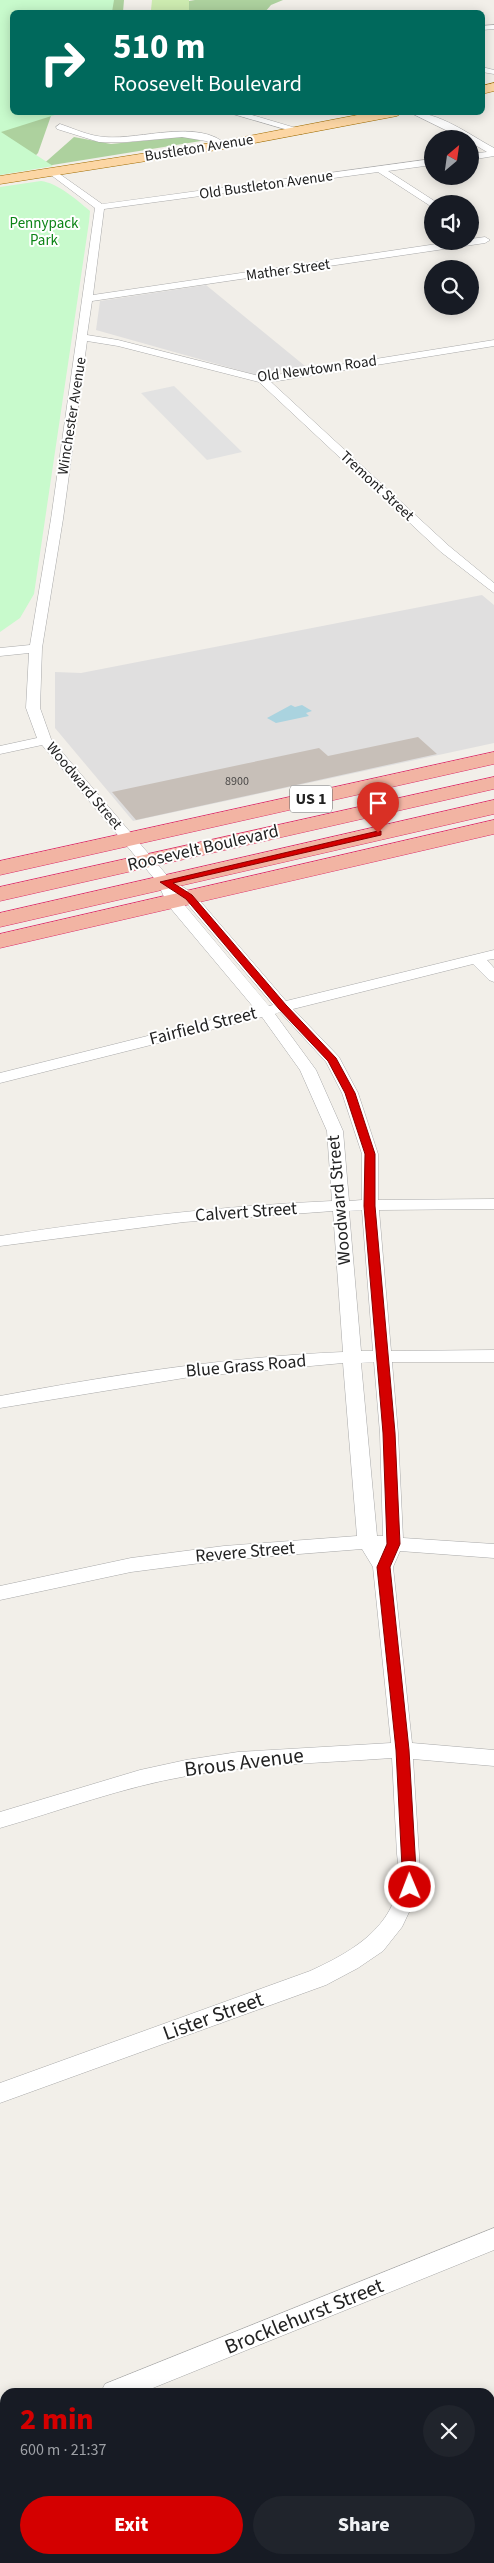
<!DOCTYPE html>
<html lang="en">
<head>
<meta charset="utf-8">
<style>
	:root { --surface:#171b24; --page:#20242c; --text:#f1f3f6; --muted:#9ea1a6; --accent:#d40000 }
	body { margin:0; font-family:"Source Sans 3",sans-serif; background:var(--page); color:var(--text); height:100vh; display:flex; flex-direction:column; font-size:19px; white-space:nowrap }
	* { box-sizing:border-box; margin:0 }
	p { font-size:16px; color:var(--muted) }
	.icon { flex:none; width:28px; height:28px; fill:none; stroke:currentColor; stroke-width:2; stroke-linecap:round; stroke-linejoin:round }
	.map { position:relative; flex:1; overflow:hidden }
	.details { position:absolute; left:0px; top:2388px; width:495px; height:176px; display:flex; flex-direction:column; background:var(--surface); border-radius:15px 15px 0 0; box-shadow:0 2px 12px #0003 }
	.details>* { flex:none }
	.hud { position:absolute; left:10px; top:10px; width:475px; height:105px; border-radius:8px; box-shadow:0 2px 12px #0003; background:#00695c; color:#fff; overflow:hidden }
	.needle { width:32px; rotate:29deg }
	.fabs { position:absolute; left:424px; top:130px; display:grid; gap:10px }
	.fabs a { display:grid; place-items:center; width:55px; height:55px; border-radius:50%; background:var(--surface); box-shadow:0 2px 12px #0003; font-size:25px }
	.pin { position:absolute; display:grid; place-items:center; width:42px; height:42px; color:#fff; margin:-51px -21px; border-radius:50% 50% 50% 0; rotate:-45deg; box-shadow:0 0 5px #0007 }
	.pin .icon { rotate:45deg }
	.me { position:absolute; width:55px; margin:-28px; rotate:359deg; stroke-linejoin:round; filter:drop-shadow(0 0 4px #0008) }
	.turn { display:flex; align-items:center; gap:18px; height:105px; padding:0 20px; font-size:22px }
	.turn .icon { width:65px; height:65px; stroke-width:2.5 }
	.turn b { display:block; font-size:35px; line-height:42px }
	.round { display:grid; place-items:center; flex:none; width:52px; height:52px; border-radius:26px; background:var(--page) }
	.overview { display:flex; align-items:center; justify-content:space-between; height:85px; padding:0 20px }
	h1 { font-size:30px; font-weight:800; line-height:38px; color:var(--accent) }
	.action { display:flex; gap:10px; margin-top:auto; padding:10px 20px }
	.action a { flex:1; height:58px; border-radius:30px; background:var(--accent); color:#fff; font-size:20px; font-weight:800; line-height:58px; text-align:center }
	.action a+a { background:var(--page); color:var(--text) }
	.map>svg:first-child { display:block }
	.residential { fill:#e0dfdf }
	.grass { fill:#cdebb0 }
	.forest { fill:#add19e }
	.park { fill:#c8facc }
	.parking { fill:#e2e2e2 }
	.water { fill:#aad3df }
	.building { fill:#c7bfb8 }
	.lines { fill:none; stroke-linecap:round; stroke-linejoin:round }
	.minor-casing { stroke:#a9a9a9; stroke-width:1 }
	.primary-casing { stroke:#a06b00; stroke-width:1 }
	.trunk-casing { stroke:#dc2a67; stroke-width:1 }
	.minor { fill:#fff; fill-rule:evenodd }
	.primary { fill:#fcd6a4; fill-rule:evenodd }
	.trunk { fill:#f2b4a3; fill-rule:evenodd }
	.route { fill:#d40000; stroke:#8a0000 }
	.labels { text-anchor:middle; dominant-baseline:central; stroke-width:4; stroke-linejoin:round; paint-order:stroke }
	.far-number-label { font-size:12px; fill:#4b4948 }
	.far-street-label { font-size:15px; fill:#222; stroke:#fff }
	.far-park-label { font-size:15px; fill:#0c8416; stroke:#fff }
	.shield { fill:#fff; stroke:#646464; stroke-width:1 }
	.shield-label { font-size:16px; font-weight:bold; fill:#222 }
	.street-label { font-size:18px; fill:#222; stroke:#fff }
	.near-street-label { font-size:21px; fill:#222; stroke:#fff }
</style>
</head>
<body>
<div class="map">
<svg width="494" height="2563" viewBox="0 0 494 2563">
	<rect width="100%" height="100%" fill="#f2efe9"/>
	<path class="residential" d="M206 285 305 366 256 375 96 330 100 301Z
		M482 595 494 605V743L133 821 55 728V672L81 673Z"/>
	<path class="grass" d="M152 0H189V12H162L151 10Z"/>
	<path class="forest" d="M0 0H124L123 12H12V112L52 113 38 153 22 170 0 173Z
		M195 0H283L271 5 265 12H189V1Z
		M191 136 201 141 40 167 74 137 111 144Z"/>
	<path class="park" d="M0 0H114L112 12H12V112L61 113 1 132 53 166 0 175Z
		M41 181C58 183 77 200 90 211L89 222 34 594 20 618 0 632V187Z"/>
	<path class="parking" d="M174 386 242 452 207 460 141 393Z"/>
	<path class="water" d="M291 705 295 707 302 705 312 711 306 713 309 716 276 723 267 718Z"/>
	<path class="building" d="M418 737 437 754 136 820 112 792 319 748 328 756Z"/>
	<g class="lines">
		<defs>
			<path id="minor" d="M494 25V29L482 30V26Z
				M482 67 494 70V74L482 72Z
				M226 112H242L306 131 302 134Z
				M409 112C440 112 468 134 494 148V156L470 160V154L487 152 470 142V139H464Z
				M60 124C75 129 89 136 105 137 141 140 198 118 227 145L223 148 206 141 182 137 127 142H99L57 129 56 127Z
				M432 159V165L388 171 436 202 437 204H432V207L378 172 104 209 93 295 457 241H470V239L485 237 490 240 485 243 92 301 87 335 118 340 263 377 494 340V346L271 382 449 546 494 583V593L441 552 259 382 118 346 87 341 63 519 42 648 40 708 51 739 170 879 194 894 286 1001 494 950V959L487 960 494 968V982L489 980 473 964 293 1009 339 1057 358 1093 378 1154V1200L494 1199V1209L379 1210 391 1351 494 1350V1362H392L398 1433 403 1538 494 1544V1558L400 1551 393 1567 412 1743 494 1750V1766L413 1759 421 1887 402 1927 383 1951 358 1968 326 1985 0 2103V2083L310 1971C347 1954 388 1932 398 1888 401 1878 398 1864 397 1854 395 1822 394 1790 392 1758 324 1763 254 1764 187 1776 123 1787 62 1810 0 1828V1812L140 1770 186 1760 238 1752 391 1743 373 1567 362 1549 224 1560 131 1572 0 1600V1586L131 1558 224 1546 357 1536 343 1363 190 1377 0 1408V1396C113 1375 227 1357 343 1352L333 1211 184 1222 0 1246V1236C110 1219 220 1206 332 1201L327 1131 300 1070 262 1017 0 1083V1073L255 1009 167 904 158 883 42 745 0 754V746L37 738 26 708 29 653 0 656V648L30 645 51 519 95 208 47 172 54 170 102 204ZM177 896 184 900 273 1005 269 1006ZM280 1012 326 1062 342 1093 362 1154V1200L349 1201 343 1131 316 1070 275 1014ZM362 1210 373 1351H361L349 1211ZM374 1362 380 1433 383 1536H377L361 1363Z
				M494 2228V2250L143 2392H101L105 2384Z
				M5 2425V2449L0 2451V2427Z"/>
			<path id="primary" d="M494 83V91L482 94V86Z
				M373 112H403L397 116 223 149 0 184V176L223 141Z"/>
			<path id="trunk" d="M494 752V764L0 875V861Z
				M494 777V789L0 901V887Z
				M494 800V814L0 927V913Z
				M494 820V834L0 948V934Z"/>
		</defs>
		<use href="#minor" class="minor-casing"/>
		<use href="#primary" class="primary-casing"/>
		<use href="#trunk" class="trunk-casing"/>
		<use href="#minor" class="minor"/>
		<use href="#primary" class="primary"/>
		<use href="#trunk" class="trunk"/>
	</g>
	<path class="route" d="M378 831H381V835L173 883 192 895 286 1005 336 1058 355 1093 375 1154V1206L395 1433 400 1544 390 1567 409 1750 417 1887 415 1891H405L403 1887 396 1750 377 1567 387 1544 383 1433 364 1206 365 1154 345 1093 328 1061 279 1009 186 899 160 882Z"/>
	<g class="labels">
		<g class="far-number-label">
			<text x="237" y="781">8900</text>
		</g>
		<g class="far-street-label">
			<text transform="translate(199 148) rotate(-9)">Bustleton Avenue</text>
			<text transform="translate(266 185) rotate(-8)">Old Bustleton Avenue</text>
			<text transform="translate(288 270) rotate(-8)">Mather Street</text>
			<text transform="translate(317 369) rotate(-8)">Old Newtown Road</text>
			<text transform="translate(72 416) rotate(-81)">Winchester Avenue</text>
			<text transform="translate(377 486) rotate(43)">Tremont Street</text>
			<text transform="translate(84 786) rotate(50)">Woodward Street</text>
		</g>
		<g class="far-park-label">
			<text x="44" y="223">Pennypack<tspan x="44" dy="17">Park</tspan></text>
		</g>
		<rect class="shield" x="290" y="785.5" width="42" height="27" rx="4"/>
		<g class="shield-label">
			<text x="311" y="799">US 1</text>
		</g>
		<g class="street-label">
			<text transform="translate(203 848) rotate(-13)">Roosevelt Boulevard</text>
			<text transform="translate(203 1026) rotate(-14)">Fairfield Street</text>
			<text transform="translate(339 1200) rotate(-95)">Woodward Street</text>
			<text transform="translate(246 1212) rotate(-4)">Calvert Street</text>
			<text transform="translate(246 1366) rotate(-5)">Blue Grass Road</text>
			<text transform="translate(245 1552) rotate(-5)">Revere Street</text>
		</g>
		<g class="near-street-label">
			<text transform="translate(244 1762) rotate(-7)">Brous Avenue</text>
			<text transform="translate(213 2016) rotate(-20)">Lister Street</text>
			<text transform="translate(304 2316) rotate(-22)">Brocklehurst Street</text>
		</g>
	</g>
</svg>
<div class="fabs">
<a><svg class="needle" viewBox="-14 -14 28 28"><path d="M0-13l5 13h-10z" fill="#e53935"/><path d="M0 13l5-13h-10z" fill="#9ea1a6"/></svg></a>
<a><svg class="icon" aria-label="sound" viewBox="0 0 24 24"><path d="M4 9h4l5-4v14l-5-4H4zM17 9q2 3 0 6"/></svg></a>
<a><svg class="icon" aria-label="search" viewBox="0 0 24 24"><circle cx="10" cy="10" r="6"/><path d="M15 15l6 6"/></svg></a>
</div>
<div class="pin" style="left:378px;top:833px;background:#d93025"><svg class="icon" aria-label="arrive" viewBox="0 0 24 24"><path d="M6 21V4h12l-3 4 3 4H6"/></svg></div>
<svg class="me" style="left:410px;top:1887px" viewBox="-20 -20 40 40"><circle r="17" fill="#d40000" stroke="#fff" stroke-width="3"/><path d="M0-11L8 9 0 5-8 9z" fill="#fff"/></svg>
<div class="hud">
<div class="turn"><svg class="icon" aria-label="right" viewBox="0 0 24 24"><path d="M7 20v-9h11M14 6l5 5-5 5"/></svg><div><b>510 m</b>Roosevelt Boulevard</div></div>
</div>
<section class="details">
<div class="overview"><div><h1>2 min</h1><p>600 m · 21:37</p></div><a class="round"><svg class="icon" aria-label="close" viewBox="0 0 24 24"><path d="M6 6l12 12M18 6L6 18"/></svg></a></div>
<div class="action"><a>Exit</a><a>Share</a></div>
</section>
</div>
</body>
</html>
